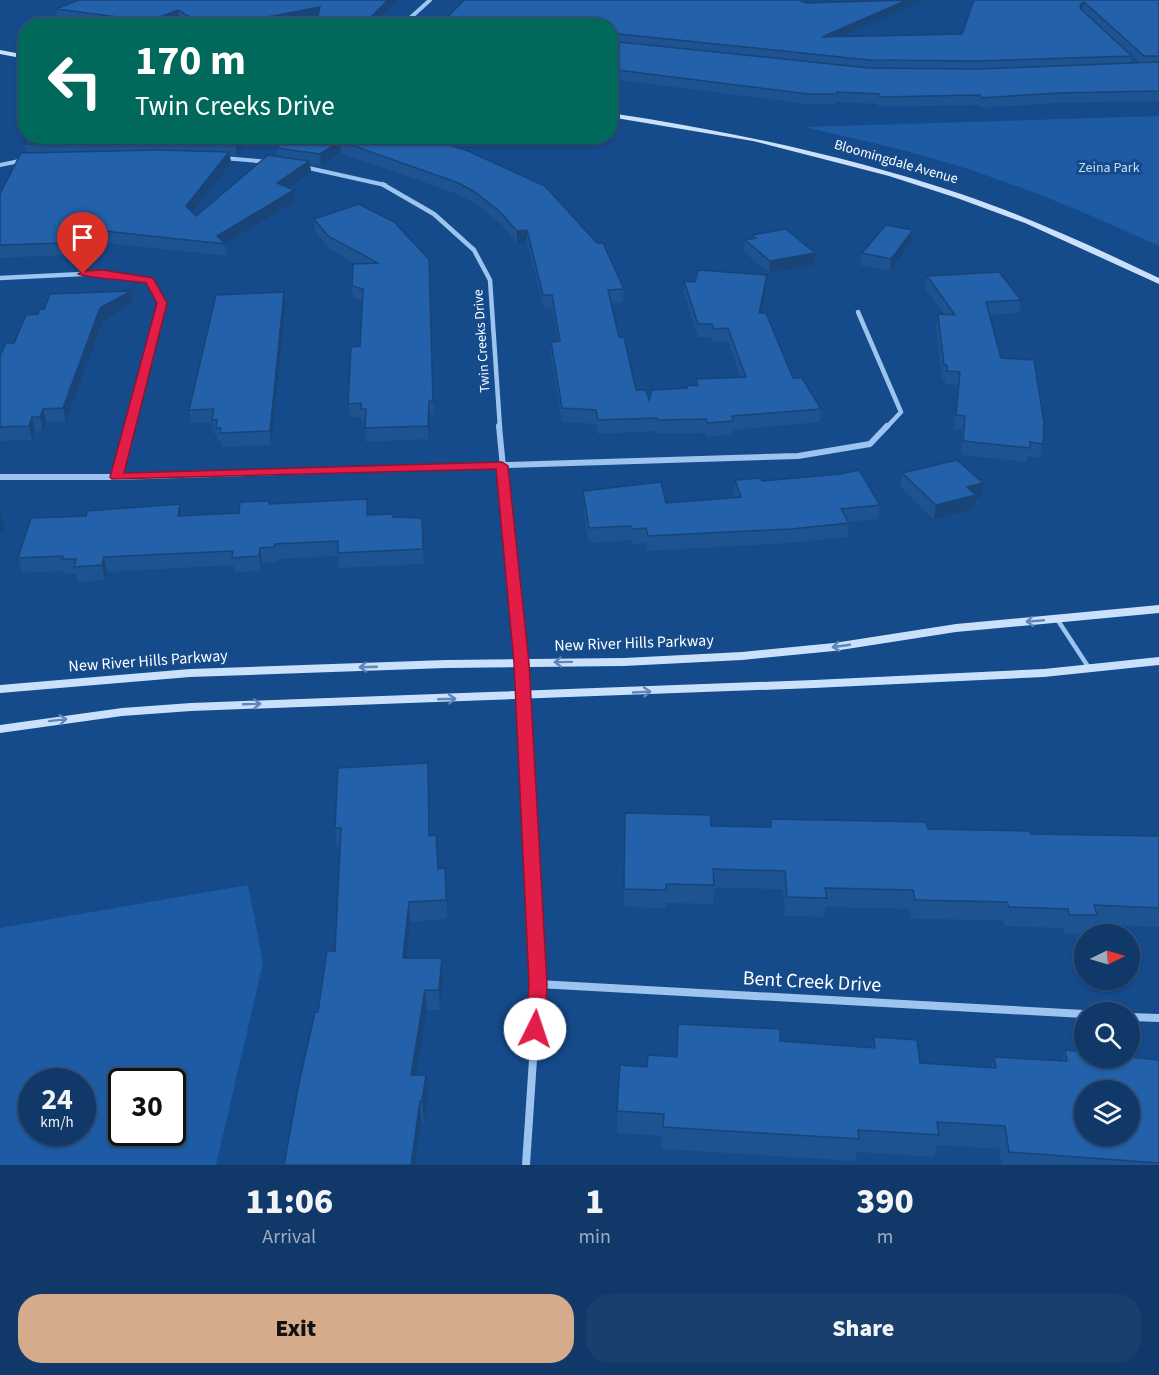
<!DOCTYPE html>
<html lang="en">
<head>
<meta charset="utf-8">
<style>
	:root { --surface:#103868; --page:#193f6e; --text:#f1f3f6; --muted:#9cacc0; --line:#30527c; --accent:#d6ab8b }
	body { margin:0; font-family:"Source Sans 3",sans-serif; background:var(--page); color:var(--text); height:100vh; display:flex; flex-direction:column; font-size:22px; white-space:nowrap }
	* { box-sizing:border-box; margin:0 }
	p { font-size:20px; color:var(--muted) }
	.icon { flex:none; width:33px; height:33px; fill:none; stroke:currentColor; stroke-width:2; stroke-linecap:round; stroke-linejoin:round }
	.map { position:relative; height:1165px; overflow:hidden }
	.details { display:flex; flex-direction:column; background:var(--surface); flex:1 }
	.details>* { flex:none }
	.banner { position:absolute; left:18px; top:18px; width:600px; height:126px; border-radius:24px; box-shadow:0 2px 4px #0004,0 0 0 2px var(--line); background:#00695c; color:#fff; overflow:hidden }
	.needle { width:39px; rotate:85deg }
	.fabs { position:absolute; left:1074px; top:924px; display:grid; gap:12px }
	.fabs a { display:grid; place-items:center; width:66px; height:66px; border-radius:50%; background:var(--surface); box-shadow:0 2px 4px #0004,0 0 0 2px var(--line); font-size:30px }
	.speed { position:absolute; left:18px; top:1068px; display:flex; gap:12px; font-size:30px; font-weight:700; text-align:center }
	.speed>* { display:grid; place-content:center; width:78px; height:78px; border-radius:50%; background:var(--surface); box-shadow:0 2px 4px #0004,0 0 0 2px var(--line); line-height:1 }
	.speed small { font-size:15px; font-weight:400 }
	.speed .limit { border:3px solid #111; border-radius:9px; background:#fff; color:#111 }
	.pin { position:absolute; display:grid; place-items:center; width:51px; height:51px; color:#fff; margin:-62px -26px; border-radius:50% 50% 50% 0; rotate:-45deg; box-shadow:0 0 6px #0007 }
	.pin .icon { rotate:45deg }
	.me { position:absolute; width:66px; margin:-33px; rotate:4deg; stroke-linejoin:round; filter:drop-shadow(0 0 4px #0008) }
	.turn { display:flex; align-items:center; gap:21px; height:126px; padding:0 18px; font-size:27px }
	.turn .icon { width:78px; height:78px; stroke-width:2.5 }
	.turn b { display:block; font-size:42px; line-height:51px }
	.eta { display:flex; justify-content:space-evenly; align-items:center; height:102px; text-align:center }
	.eta b { font-size:36px; font-weight:800; line-height:42px }
	.button { display:flex; gap:12px; margin-top:auto; padding:12px 18px }
	.button a { flex:1; height:69px; border-radius:24px; background:var(--accent); color:#111; font-size:24px; font-weight:800; line-height:69px; text-align:center }
	.button a+a { background:var(--page); color:var(--text) }
	.map>svg:first-child { display:block }
	.green { fill:#1d5ca5; fill-rule:evenodd }
	.lines { fill:none; stroke-linecap:round; stroke-linejoin:round }
	.lane { stroke:#9dc4ef; stroke-width:4.5 }
	.street-far3 { stroke:#9dc4ef; stroke-width:4 }
	.street-far2 { stroke:#9dc4ef; stroke-width:4.5 }
	.street-far1 { stroke:#9dc4ef; stroke-width:6 }
	.street { stroke:#9dc4ef; stroke-width:8 }
	.secondary { fill:#cbe0fb; fill-rule:evenodd }
	.wall { fill:#1e5392; fill-rule:evenodd }
	.shaded-wall { fill:#184477 }
	.building { fill:#2361aa; stroke:#184477; stroke-width:1.5; fill-rule:evenodd }
	.oneway { stroke:#5e86b8 }
	.route { fill:#e11d48; stroke:#92132f; stroke-width:1.5 }
	.labels { text-anchor:middle; dominant-baseline:central; stroke-width:6; stroke-linejoin:round; paint-order:stroke }
	.far-street-label { font-size:14px; fill:#fff; stroke:#154a8b }
	.far-park-label { font-size:14px; fill:#c3defb; stroke:#154a8b }
	.street-label { font-size:16px; fill:#fff; stroke:#154a8b }
	.near-street-label { font-size:20px; fill:#fff; stroke:#154a8b }
</style>
</head>
<body>
<div class="map">
<svg width="1159" height="1165" viewBox="0 0 1159 1165">
	<rect width="100%" height="100%" fill="#154a8b"/>
	<path class="green" d="M1159 116V246C1087 213 1014 182 938 160 895 147 850 138 805 127Z
		M248 885 263 963 216 1165H0V928ZM32 1082H82V1132H32ZM122 1082H172V1132H122Z"/>
	<g class="lines">
		<path class="lane" d="M1057 619 1089 668"/>
		<path class="street-far3" d="M410 26 409 19 430 0
			M223 158 270 162
			M0 165 24 160
			M304 167 385 185"/>
		<path class="street-far2" d="M382 184 434 214 474 250 490 280 500 428
			M0 278 103 273 149 280 162 303 129 428
			M858 312 901 412 886 428"/>
		<path class="street-far1" d="M499 426 522 663 526 747
			M0 477H116L798 456 870 444 887 426
			M116 477 129 426"/>
		<path class="street" d="M538 984 1084 1014
			M1130 1017 1159 1018
			M526 1165 538 984 526 745"/>
		<path class="secondary" d="M0 50 26 55V59L0 54Z
			M610 113C730 131 847 156 961 194 1029 217 1094 247 1159 278V284L1025 223 957 198 889 176 753 141 610 117Z
			M1159 605V613L956 632 834 651 742 660 624 666 446 668 190 677 0 693V685L190 669 446 660 624 658 742 652 834 643 956 624Z
			M1159 657V665L1044 677 814 688 191 711 122 716 0 733V725L122 708 191 703 814 680 1044 669Z"/>
	</g>
	<path class="wall" d="M397 0 372 26H317L318 17 274 26H189L179 19 164 26H109L58 19 56 9Z
		M870 0H925L842 37 962 34 974 0H1159V101L1056 103 981 108 978 105 879 107 878 104 836 102V104H807L610 79V26L806 3 872 1ZM1102 29 1140 63H1131L1132 56Z
		M252 136 237 156 230 155 231 163 192 212 196 216 277 157 276 148 291 136H422L624 289 623 302 611 303 619 337 636 390 649 400 686 388V386L696 385V379L740 377 728 341 713 342 711 337H698L684 293V281L695 282 767 275 766 288 760 313 793 378 821 409 820 422 733 430 732 435 706 436 705 433 657 434 656 431 598 434 596 424 562 422 551 355V342L558 341 552 307 544 308 527 242 517 243 501 224 475 203 457 194 341 153 321 165 310 164 311 172 288 188 295 201 225 244 227 256 107 243 72 245 68 255 0 258V194L27 153 25 144Z
		M314 219 429 259 434 415H430L429 439 366 442 365 423H362L361 417H350L348 404 360 346 362 301 353 298 352 286 357 264 329 249 315 231Z
		M913 230 911 242 890 271 860 265 862 253Z
		M752 235 815 253 814 265 769 273 744 252 745 240 752 239Z
		M927 276 1021 300 1019 313 989 315 1001 358 1043 444 1040 458 1028 456 1027 462 961 455 962 430 954 429 958 385 945 384V379H942L936 327 938 314H944L925 288Z
		M131 291 133 303 103 321 66 421 46 422 43 431H35L32 440 0 441V356L14 343 38 314 44 309Z
		M286 305 271 445 222 447 221 441 218 442 217 434H214L212 422 191 423 189 410Z
		M902 473 983 483 981 497 976 499 974 509 934 519 900 487Z
		M735 480 762 481 880 505 878 519 849 522 847 537 790 543 647 551 646 543 632 544 631 540 589 543 583 505V491L666 503 716 499 735 497 734 494Z
		M269 501 270 504 369 515 394 517 423 533 424 564 339 568 338 556 277 559V562L262 563 261 571 234 572 233 565 107 572 105 580 77 582 76 574H65L64 571 22 573 18 558 86 516 180 504 182 516 239 513Z
		M428 763 429 781 430 836 438 869 446 888 447 919 410 922 407 958 443 978 440 1010H427L416 1075 428 1095 424 1121H421L318 1012 335 951 340 847H337L335 828Z
		M625 813 711 826 770 827 771 819 1031 834 1155 836 1156 834H1159V927L1095 924 1092 934 1064 933 1063 928 1004 926 1003 920 911 919 909 909 826 907 824 917 785 916 783 889 714 888 713 904 666 903V908L624 907Z
		M678 1024 780 1041 872 1047 874 1037 920 1063 991 1068 994 1057 1062 1061 1065 1050 1159 1060V1165H1002L999 1149 937 1145 934 1157 857 1152 855 1161 662 1149V1136L617 1133V1111L647 1067 676 1057Z"/>
	<path class="shaded-wall" d="M388 0H397L372 26H362Z
		M907 0H925L821 46 822 37Z
		M1084 2 1082 11 1078 14 1080 5Z
		M320 7 321 16 274 26H236V23Z
		M178 10 179 19 164 26H149V21Z
		M211 17 212 26H196L195 20Z
		M230 19V26H219L218 21Z
		M242 136H252L237 156 235 144Z
		M340 141 341 153 321 165 320 154Z
		M229 152 231 163 188 218 186 206Z
		M309 161 311 172 278 195 277 183Z
		M294 190 295 201 225 244 217 236Z
		M527 230V242L517 243V231Z
		M913 230 911 242 890 271 891 259Z
		M69 233 72 245 68 255 65 243Z
		M815 253 814 265 769 273 770 261Z
		M767 275 766 288 758 326 759 313Z
		M131 291 133 303 103 321 66 421 63 408 100 308Z
		M284 292 286 305 271 445 270 431Z
		M429 401 430 415 429 439 428 426Z
		M43 409 46 422 43 431 40 417Z
		M32 417 35 431 32 440 29 426Z
		M983 483 981 497 976 499 974 509 934 519 936 505 967 487Z
		M180 504 182 519 178 516Z
		M0 511 4 528 0 534Z
		M422 518 423 533 424 564 423 549Z
		M260 548 262 563 261 571 259 556Z
		M104 557 107 572 105 580 102 565Z
		M428 763 429 781 430 855 429 836Z
		M409 902 410 922 405 978 403 958Z
		M442 958 443 978 440 1010 439 990Z
		M425 990 427 1010 413 1094 411 1075Z
		M426 1075 428 1095 424 1121 422 1101Z
		M420 1101 421 1121 415 1165H411Z"/>
	<path class="building" d="M79 0H388L362 26H325L317 21 320 7 236 23 230 19 218 21 211 17 195 20 178 10 149 21 56 9Z
		M464 0H799L806 3 907 0 822 37 962 34 974 0H1159V56H1144L1084 2 1080 5 1081 9 1132 56 978 61 869 60 610 33V26H439Z
		M610 41 869 68 978 69 1159 62V91L1057 93 982 98 980 95 880 97 879 94 837 92V94H808L610 69Z
		M30 136H242L235 144 158 142 25 144Z
		M291 136 424 137 468 151 545 186 597 243H603L624 289 608 290 619 337H624L636 390H646L649 400 652 390 687 388 686 386 698 385 696 379 746 377 728 328 714 329 712 324H698L684 281 695 282 698 270 767 275 759 313H766L793 378H802L821 409 732 416 733 421 707 423 706 419 658 420 657 418 598 420 596 410 562 408 551 342 560 341 552 295H543L527 230 517 231 500 212 475 192 456 182 340 141 320 154 276 148Z
		M158 150 229 152 186 206 196 216 268 155 309 161 277 183 294 190 217 236 225 244 104 231 69 233 65 243 0 245V194L21 153Z
		M359 204 394 222 429 259 433 401H429L428 426 365 428 366 409H361V403L348 404 351 347 360 346 363 289 352 286 353 264 378 263 328 236 314 219Z
		M886 225 913 230 891 259 862 253Z
		M786 229 815 253 770 261 745 240 756 238 752 235Z
		M999 272 1021 300 986 302 1001 358 1034 360 1044 423 1043 444 1030 442V448L963 441 965 416 956 415 960 372 947 371V365H944L938 314 955 315 927 276Z
		M131 291 100 308 63 408 43 409 40 417H32L29 426 0 427V356L6 343H14L26 315 38 314 40 309H44L50 294Z
		M284 292 270 431 220 433 221 428H216L217 420H212L214 409 189 410 216 295Z
		M957 460 983 483 967 487 976 495 936 505 902 473Z
		M859 470 880 505 841 509 849 523 791 529 648 536 646 528 632 529 631 526 589 528 583 491 661 482 666 503 741 497 735 480 761 478 762 481 840 474Z
		M367 499V515L393 514V517L422 518 423 549 338 553V541L275 544V547L260 548 259 556 232 558 233 551 104 557 102 565 74 567 76 559H62L63 556 18 558 31 518 86 516 87 511 180 504 178 516 239 513 240 502 269 501V504Z
		M428 763 429 836 436 835 438 869 445 868 446 900 409 902 403 958H442L439 990H425L411 1075H426L422 1101H420L411 1165H284L299 1083 315 1012H318L327 951H335L341 828H335L338 768Z
		M625 813 710 815 711 826 771 827V819L926 822 928 829 1030 831 1031 834 1157 836 1156 834H1159V908L1094 905 1097 915H1069L1068 909 1009 907 1007 902 915 900 913 890 825 888 827 898 787 897 785 871 713 869 714 885 666 884V890L624 889Z
		M678 1024 780 1029V1041L875 1048 874 1037 917 1040 920 1063 996 1068 994 1057 1067 1061 1065 1050 1084 1052V1058H1130V1057L1159 1060V1163L1009 1152 1005 1126 937 1122 939 1135 858 1130 859 1139 663 1127 664 1114 617 1111 620 1065 647 1067 648 1055 677 1057ZM1084 1090H1130V1136H1084Z"/>
	<defs><path id="oneway-shaft" d="M-6 0H5M1.5-3L5.5 0L1.5 3" fill="none" stroke-width="1.6" stroke-linecap="round" stroke-linejoin="round" transform="scale(1.5)"/></defs>
	<g class="oneway">
		<use href="#oneway-shaft" transform="translate(1035 621) rotate(175)"/>
		<use href="#oneway-shaft" transform="translate(841 646) rotate(172)"/>
		<use href="#oneway-shaft" transform="translate(563 662) rotate(179)"/>
		<use href="#oneway-shaft" transform="translate(368 667) rotate(178)"/>
		<use href="#oneway-shaft" transform="translate(642 692) rotate(-3)"/>
		<use href="#oneway-shaft" transform="translate(447 699) rotate(-2)"/>
		<use href="#oneway-shaft" transform="translate(252 704) rotate(-2)"/>
		<use href="#oneway-shaft" transform="translate(58 720) rotate(-7)"/>
	</g>
	<path class="route" d="M103 270 153 278 167 303 124 473 502 462 508 466 529 663 547 984 545 1029 542 1034 535 1037 529 1034 526 1029 529 984 514 663 496 469 112 479 110 477 157 303 146 283C134 281 82 277 78 274L83 271Z"/>
	<g class="labels">
		<g class="far-street-label">
			<text transform="translate(896 162) rotate(16)">Bloomingdale Avenue</text>
			<text transform="translate(482 341) rotate(-94)">Twin Creeks Drive</text>
		</g>
		<g class="far-park-label">
			<text x="1109" y="168">Zeina Park</text>
		</g>
		<g class="street-label">
			<text transform="translate(634 643) rotate(-2)">New River Hills Parkway</text>
			<text transform="translate(148 661) rotate(-4)">New River Hills Parkway</text>
		</g>
		<g class="near-street-label">
			<text transform="translate(812 982) rotate(3)">Bent Creek Drive</text>
		</g>
	</g>
</svg>
<div class="fabs">
<a><svg class="needle" viewBox="-14 -14 28 28"><path d="M0-13l5 13h-10z" fill="#e53935"/><path d="M0 13l5-13h-10z" fill="#9cacc0"/></svg></a>
<a><svg class="icon" aria-label="search" viewBox="0 0 24 24"><circle cx="10" cy="10" r="6"/><path d="M15 15l6 6"/></svg></a>
<a><svg class="icon" aria-label="layers" viewBox="0 0 24 24"><path d="M12 4l9 5-9 5-9-5zM3 14l9 5 9-5"/></svg></a>
</div>
<div class="speed"><div>24<small>km/h</small></div><div class="limit">30</div></div>
<div class="pin" style="left:83px;top:274px;background:#d93025"><svg class="icon" aria-label="arrive" viewBox="0 0 24 24"><path d="M6 21V4h12l-3 4 3 4H6"/></svg></div>
<svg class="me" style="left:535px;top:1029px" viewBox="-20 -20 40 40"><circle r="19" fill="#fff"/><path d="M0-13L10 11 0 6-10 11z" fill="#e11d48"/></svg>
<div class="banner">
<div class="turn"><svg class="icon" aria-label="left" viewBox="0 0 24 24"><path d="M17 20v-9H6M10 6l-5 5 5 5"/></svg><div><b>170 m</b>Twin Creeks Drive</div></div>
</div>
</div>
<section class="details">
<div class="eta">
<div><b>11:06</b><p>Arrival</p></div>
<div><b>1</b><p>min</p></div>
<div><b>390</b><p>m</p></div>
</div>
<div class="button"><a>Exit</a><a>Share</a></div>
</section>
</body>
</html>
